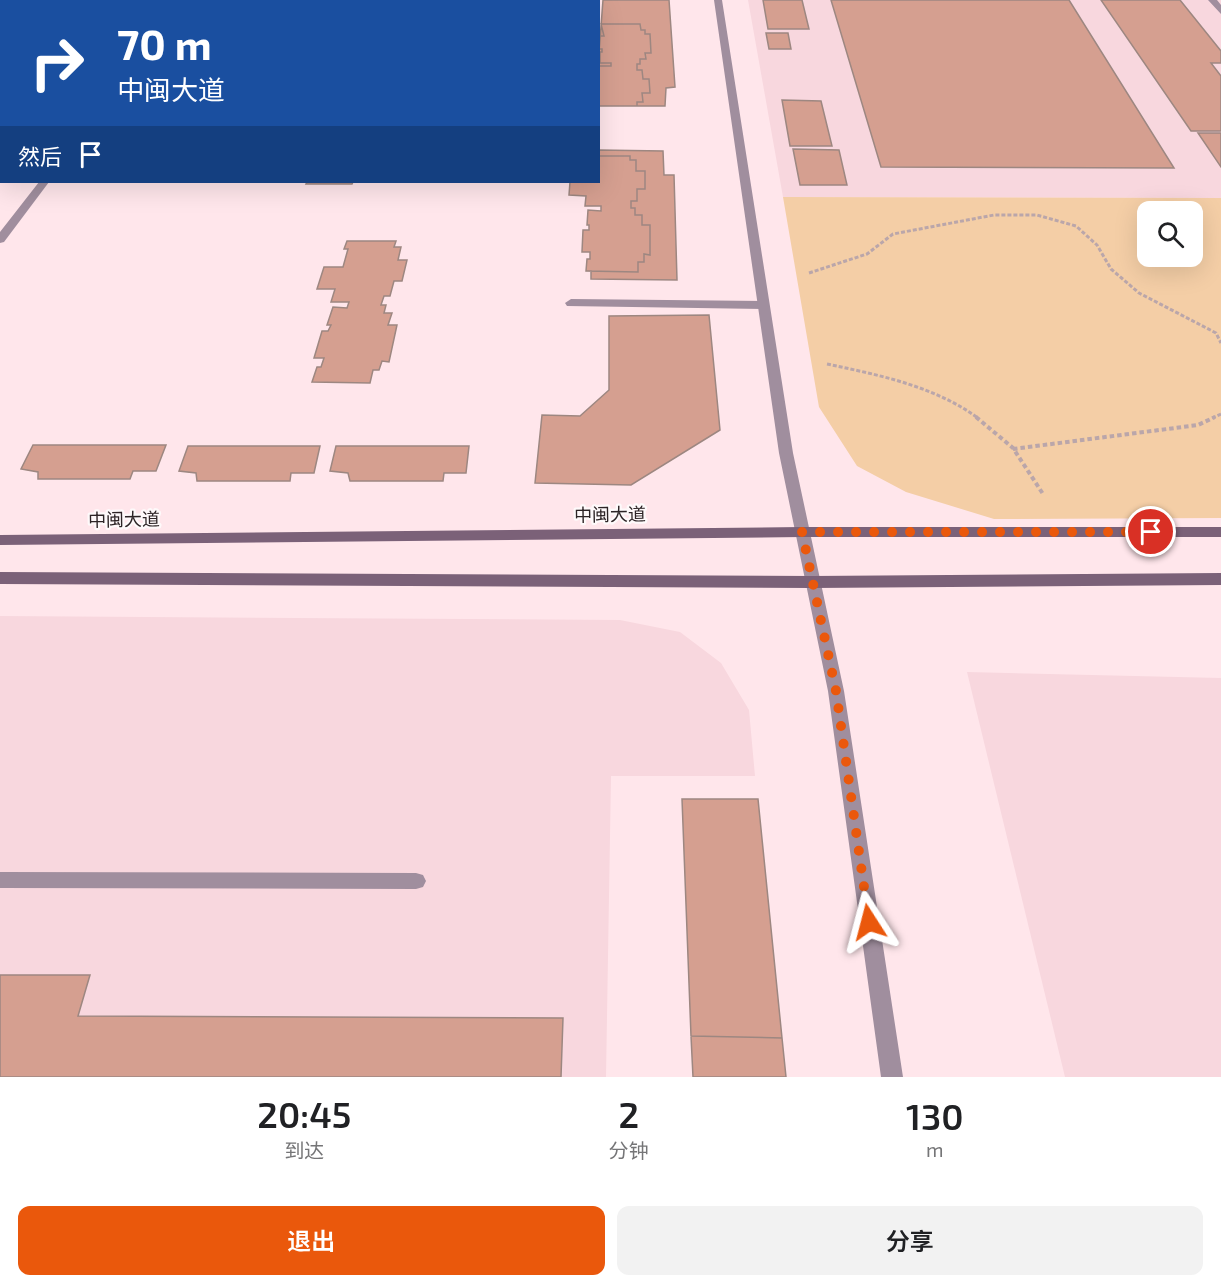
<!DOCTYPE html>
<html lang="zh">
<head>
<meta charset="utf-8">
<style>
	:root { --surface:#fff; --page:#f2f2f2; --text:#202124; --muted:#757577; --accent:#ea580c }
	body { margin:0; font-family:"Exo 2","Noto Sans SC",sans-serif; background:var(--page); color:var(--text); height:100vh; display:flex; flex-direction:column; font-size:22px; white-space:nowrap }
	* { box-sizing:border-box; margin:0 }
	p { font-size:20px; color:var(--muted) }
	.icon { flex:none; width:33px; height:33px; fill:none; stroke:currentColor; stroke-width:2; stroke-linecap:round; stroke-linejoin:round }
	.map { position:relative; height:1077px; overflow:hidden }
	.sheet { display:flex; flex-direction:column; background:var(--surface); flex:1 }
	.sheet>* { flex:none }
	.hud { position:absolute; left:0px; top:0px; width:600px; height:183px; box-shadow:0 6px 24px #0002; background:#1a4fa0; color:#fff; overflow:hidden }
	.buttons { position:absolute; left:1137px; top:201px; display:grid; gap:12px }
	.buttons a { display:grid; place-items:center; width:66px; height:66px; border-radius:12px; background:var(--surface); box-shadow:0 6px 24px #0002; font-size:30px }
	.pin { position:absolute; display:grid; place-items:center; width:51px; height:51px; color:#fff; margin:-26px; border:3px solid #fff; border-radius:50%; box-shadow:0 2px 6px #0007 }
	.me { position:absolute; width:66px; margin:-33px; rotate:351deg; stroke-linejoin:round; filter:drop-shadow(0 0 4px #0008) }
	.turn { display:flex; align-items:center; gap:21px; height:126px; padding:0 18px; font-size:27px }
	.turn .icon { width:78px; height:78px; stroke-width:2.5 }
	.turn b { display:block; font-size:42px; line-height:51px }
	.then { display:flex; align-items:center; height:57px; padding:0 18px; background:#0003; gap:12px; font-size:22px }
	.eta { display:flex; justify-content:space-evenly; align-items:center; height:102px; text-align:center }
	.eta b { font-size:36px; font-weight:600; line-height:42px }
	.button { display:flex; gap:12px; margin-top:auto; padding:12px 18px }
	.button a { flex:1; height:69px; border-radius:12px; background:var(--accent); color:#fff; font-size:24px; font-weight:600; line-height:69px; text-align:center }
	.button a+a { background:var(--page); color:var(--text) }
	.map>svg:first-child { display:block }
	.built { fill:#f8d7de }
	.green { fill:#f4cea6; fill-rule:evenodd }
	.building { fill:#d59f90; stroke:#9d8781; stroke-width:1.5 }
	.lines { fill:none; stroke-linecap:round; stroke-linejoin:round }
	.path-far1 { stroke:#baa6aa; stroke-width:3; stroke-dasharray:4 2; stroke-linecap:butt }
	.path { stroke:#baa6aa; stroke-width:4; stroke-dasharray:4.5 3; stroke-linecap:butt }
	.lane { fill:#a08e9e; fill-rule:evenodd }
	.street { fill:#a08e9e; fill-rule:evenodd }
	.secondary { fill:#7b6178; fill-rule:evenodd }
	.route { stroke:#ea580c; stroke-width:10; stroke-dasharray:0 18 }
	.labels { text-anchor:middle; dominant-baseline:central; stroke-width:4.5; stroke-linejoin:round; paint-order:stroke }
	.street-label { font-size:18px; fill:#2d2426; stroke:#fef9fa }
</style>
</head>
<body>
<div class="map">
<svg width="1221" height="1077" viewBox="0 0 1221 1077">
	<rect width="100%" height="100%" fill="#ffe6eb"/>
	<path class="built" d="M748 0H1221V198L783 197Z
		M0 616 620 620 680 632 721 663 749 710 755 776H611L606 1077H0Z
		M967 672 1221 678V1077H1065Z"/>
	<path class="green" d="M783 197 1221 198V518L994 519 906 492 857 466 819 407ZM1148 212H1192V256H1148Z"/>
	<path class="building" d="M603 0H669L675 87 666 88 665 106H598V66Z
		M763 0H802L809 29H768Z
		M831 0H1069L1174 168 881 167Z
		M1101 0H1180L1221 51V63H1211L1221 76V131H1191Z
		M601 24H640L641 30H645V34H650L651 53H645L646 59H640V64H637V70H642L643 79H649L650 93H642L643 102H637V106H598V66H611V63H600V52H602V49H598V36H604Z
		M766 33H788L791 49H769Z
		M782 100 821 101 832 146H790Z
		M1198 133H1221V167Z
		M793 149 839 150 847 185H800Z
		M598 150 663 151 664 175H674L677 280 591 279V271H586L587 259H590V252H582L583 230H589V225H587L588 210 601 211V206H585L586 196 569 195 570 182H598Z
		M598 156H630V160H636V171H645V189H637V201H631V208H635V215H642V225H650V255L644 254V262H638V272L586 271 587 259H590V252H582L583 230H589V225H587L588 210 601 211V206H585L586 196 569 195 570 182H598Z
		M307 182H353L352 184H306Z
		M347 241H396L394 247H401L398 260H407L402 281H394L390 296H384L381 305H386L384 313H392L388 325H397L389 362 382 361 379 370H373L370 383 312 382 317 367H321L324 358H314L322 331H328L331 325H327L333 307 347 308 349 302H331L335 289H317L324 267H343L348 249H344Z
		M709 315 720 430 631 485 535 483 542 415 580 416 609 390V316Z
		M33 445H166L156 471H133L130 479H38V472L21 469Z
		M188 446H320L314 473H291L290 481H197L196 473 179 471Z
		M336 446H469L466 473H444L443 481H350L348 473 330 471Z
		M682 799H758L782 1038 691 1036Z
		M0 975H90L78 1016 563 1018 561 1077H0Z
		M691 1036 782 1038 786 1077H693Z"/>
	<g class="lines">
		<path class="path-far1" d="M809 273 867 254 893 234 994 215H1037L1076 226 1097 245 1111 269 1139 293 1216 333 1221 343
			M827 364C879 375 934 386 978 418
			M1212 418 1221 414"/>
		<path class="path" d="M976 417 1013 448 1043 494
			M1013 449 1198 425 1215 417"/>
		<path class="lane" d="M375 0H383L374 2Z
			M1208 0H1217L1221 5V14Z
			M39 182H49L4 242 0 243V232Z
			M571 299 763 301 769 305 763 309 567 306 565 303Z
			M0 872 416 873 423 875 426 881 423 887 416 889 0 888Z"/>
		<path class="street" d="M714 0H722L793 453 844 691 903 1077H881L828 691 779 453Z"/>
		<path class="secondary" d="M802 527H1221V537H802L0 545V535Z
			M0 572 812 576 1221 573V585L812 588 0 584Z"/>
	</g>
	<g class="lines">
		<path class="route" d="M869 922 836 691 802 532H1151"/>
	</g>
	<g class="labels">
		<g class="street-label">
			<text transform="translate(610 514) rotate(-1)">中闽大道</text>
			<text transform="translate(124 519) rotate(-1)">中闽大道</text>
		</g>
	</g>
</svg>
<div class="buttons">
<a><svg class="icon" aria-label="search" viewBox="0 0 24 24"><circle cx="10" cy="10" r="6"/><path d="M15 15l6 6"/></svg></a>
</div>
<div class="pin" style="left:1151px;top:532px;background:#d93025"><svg class="icon" aria-label="arrive" viewBox="0 0 24 24"><path d="M6 21V4h12l-3 4 3 4H6"/></svg></div>
<svg class="me" style="left:869px;top:922px" viewBox="-20 -20 40 40"><path d="M0-17L14 15 0 8-14 15z" fill="#ea580c" stroke="#fff" stroke-width="4"/></svg>
<div class="hud">
<div class="turn"><svg class="icon" aria-label="right" viewBox="0 0 24 24"><path d="M7 20v-9h11M14 6l5 5-5 5"/></svg><div><b>70 m</b>中闽大道</div></div>
<div class="then">然后<svg class="icon" aria-label="arrive" viewBox="0 0 24 24"><path d="M6 21V4h12l-3 4 3 4H6"/></svg></div>
</div>
</div>
<section class="sheet">
<div class="eta">
<div><b>20:45</b><p>到达</p></div>
<div><b>2</b><p>分钟</p></div>
<div><b>130</b><p>m</p></div>
</div>
<div class="button"><a>退出</a><a>分享</a></div>
</section>
</body>
</html>
